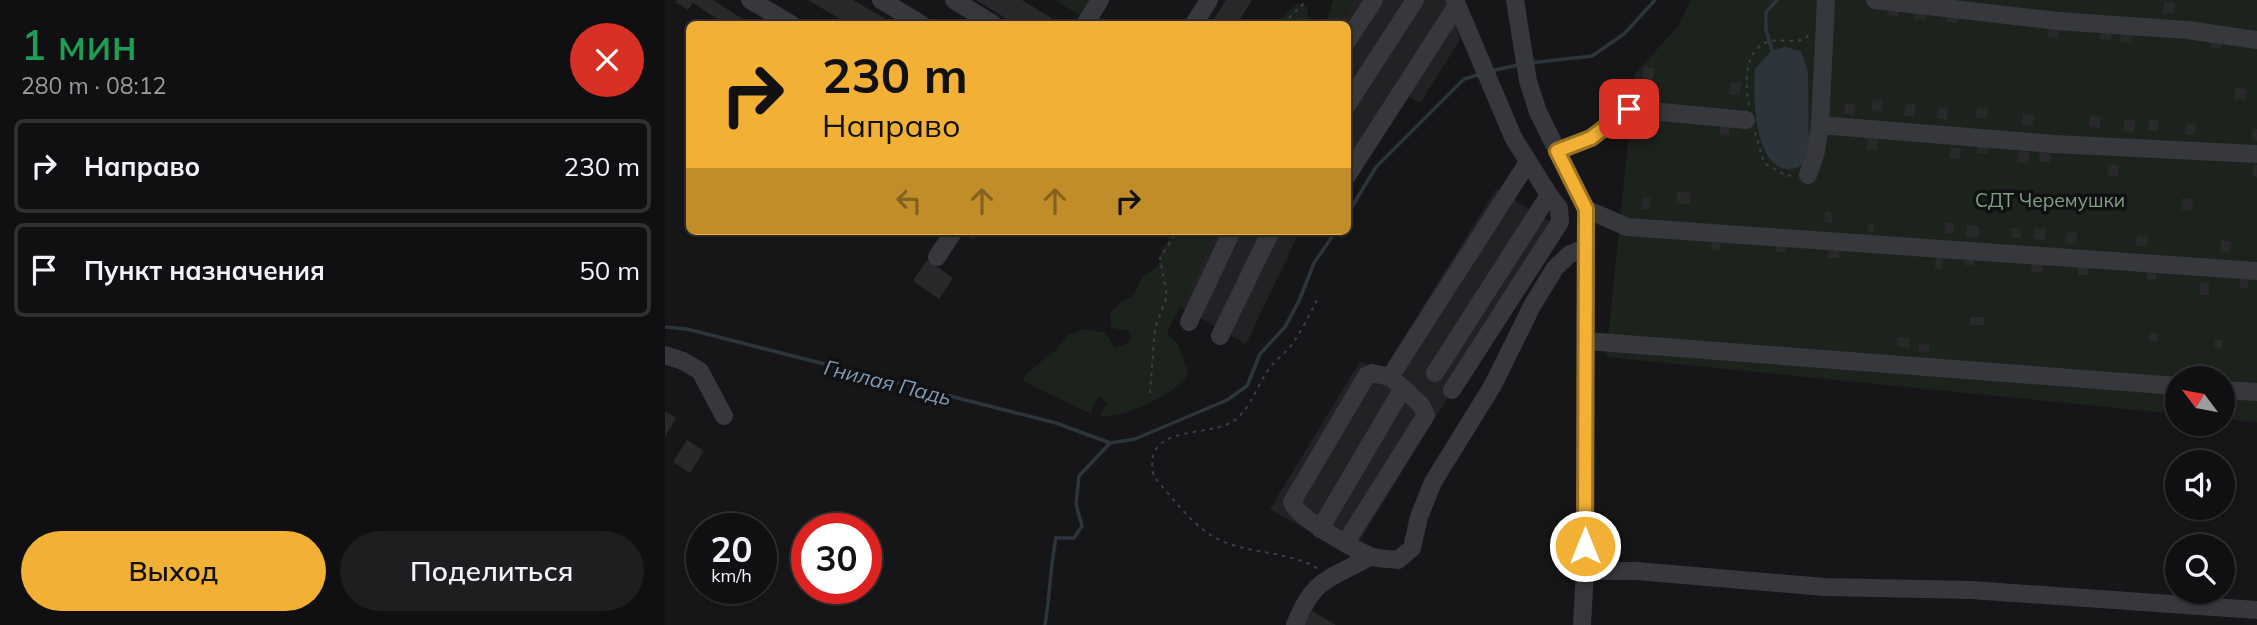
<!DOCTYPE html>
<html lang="ru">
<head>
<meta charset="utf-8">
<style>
	:root { --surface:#101012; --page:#1e1e20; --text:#f1f3f6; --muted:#9c9d9f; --line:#303032; --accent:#f2b134 }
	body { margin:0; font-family:Mulish,sans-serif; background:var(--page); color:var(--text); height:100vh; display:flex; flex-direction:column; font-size:26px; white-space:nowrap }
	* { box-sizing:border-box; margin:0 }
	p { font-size:23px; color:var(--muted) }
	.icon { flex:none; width:38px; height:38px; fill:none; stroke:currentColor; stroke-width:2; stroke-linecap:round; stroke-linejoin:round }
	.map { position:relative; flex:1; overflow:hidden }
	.panel { display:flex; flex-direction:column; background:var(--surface); width:665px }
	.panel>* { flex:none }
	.banner { position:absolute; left:21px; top:21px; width:665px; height:214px; border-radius:10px; box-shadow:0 2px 5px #0004,0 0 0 2px var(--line); background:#f2b134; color:#111; overflow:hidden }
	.needle { width:46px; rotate:302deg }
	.tools { position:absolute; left:1500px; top:366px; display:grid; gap:14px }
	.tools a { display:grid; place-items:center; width:70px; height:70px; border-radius:50%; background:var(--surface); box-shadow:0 2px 5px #0004,0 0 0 2px var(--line); font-size:35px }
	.speed { position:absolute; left:21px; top:513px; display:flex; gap:14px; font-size:35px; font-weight:700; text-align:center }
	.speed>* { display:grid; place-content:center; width:91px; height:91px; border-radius:50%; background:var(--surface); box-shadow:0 2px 5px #0004,0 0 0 2px var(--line); line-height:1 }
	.speed small { font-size:18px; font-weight:400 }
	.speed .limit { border:10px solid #d22; background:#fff; color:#111 }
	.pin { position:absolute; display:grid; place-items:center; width:60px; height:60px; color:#fff; margin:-30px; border-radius:14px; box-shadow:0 4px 10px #0006 }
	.me { position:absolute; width:77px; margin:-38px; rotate:0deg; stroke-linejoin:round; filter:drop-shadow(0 0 5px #0008) }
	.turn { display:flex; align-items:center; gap:24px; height:147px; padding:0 21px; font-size:32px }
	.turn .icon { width:91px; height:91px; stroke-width:2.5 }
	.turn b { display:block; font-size:49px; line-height:60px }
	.lanes { display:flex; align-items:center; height:66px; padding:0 21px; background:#0003; justify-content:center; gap:35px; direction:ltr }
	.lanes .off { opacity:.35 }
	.round { display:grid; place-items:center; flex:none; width:74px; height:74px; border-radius:37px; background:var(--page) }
	.headline { display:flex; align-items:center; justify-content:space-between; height:119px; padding:0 21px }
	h1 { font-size:42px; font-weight:600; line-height:52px; color:#1e9e55 }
	.cta { display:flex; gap:14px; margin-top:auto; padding:14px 21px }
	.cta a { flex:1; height:80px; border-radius:42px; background:var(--accent); color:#111; font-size:28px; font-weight:600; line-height:80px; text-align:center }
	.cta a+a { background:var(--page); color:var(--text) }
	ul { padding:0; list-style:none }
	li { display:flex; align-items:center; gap:21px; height:94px; margin:0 14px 10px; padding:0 7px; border:4px solid var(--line); border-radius:10px }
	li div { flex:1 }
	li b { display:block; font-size:26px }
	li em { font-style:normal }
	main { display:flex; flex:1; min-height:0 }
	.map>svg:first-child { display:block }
	.built { fill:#222225 }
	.green { fill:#1c231d }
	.water { fill:#2c353c }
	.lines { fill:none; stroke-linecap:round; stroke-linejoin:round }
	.stream { stroke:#2c353c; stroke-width:3.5 }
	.building { fill:#29292c }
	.path { stroke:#3d3f44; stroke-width:2; stroke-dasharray:3.5 5; stroke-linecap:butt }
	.minor { stroke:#37383d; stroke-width:18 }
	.route-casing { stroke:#9d7322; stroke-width:18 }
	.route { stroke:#f2b134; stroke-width:12 }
	.labels { text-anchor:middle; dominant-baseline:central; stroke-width:7; stroke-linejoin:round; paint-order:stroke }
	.park-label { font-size:19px; fill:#7fa381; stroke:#111113 }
	.water-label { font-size:21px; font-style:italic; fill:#7f9bb3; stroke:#111113 }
</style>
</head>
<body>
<main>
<section class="panel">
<div class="headline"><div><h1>1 мин</h1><p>280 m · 08:12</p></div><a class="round" style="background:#d93025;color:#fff"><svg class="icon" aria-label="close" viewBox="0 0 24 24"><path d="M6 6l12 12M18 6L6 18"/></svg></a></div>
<ul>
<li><svg class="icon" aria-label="right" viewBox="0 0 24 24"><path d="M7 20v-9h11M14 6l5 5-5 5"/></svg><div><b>Направо</b></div><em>230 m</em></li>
<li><svg class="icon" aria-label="arrive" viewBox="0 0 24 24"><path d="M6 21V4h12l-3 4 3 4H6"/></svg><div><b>Пункт назначения</b></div><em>50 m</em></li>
</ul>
<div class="cta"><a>Выход</a><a>Поделиться</a></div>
</section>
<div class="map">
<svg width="1592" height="625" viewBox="0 0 1592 625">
	<rect width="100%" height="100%" fill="#161618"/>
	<path class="built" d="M689 0H785L795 40 755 103 744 97 683 190 682 24H674Z
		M831 189 889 224 686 555 605 509 695 361 716 374Z
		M551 231H635L581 344 516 307Z"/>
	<path class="green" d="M390 0H424L414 15Z
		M668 0H689L674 24H661Z
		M1026 0H1592V422L1558 419V378H1512V414L941 357 970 74 1013 26Z
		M633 3 642 7 644 24H610Z
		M502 231H551L516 307 503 329V334L513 345 517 354 523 375C512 393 454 422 434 415L442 403 435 396 429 403 426 414 360 382 358 378 361 374 391 350 403 335 420 329 439 332 450 348 461 344 467 339 463 330 451 329 446 326 445 313 456 302 467 297 478 276 493 266 497 250 503 241Z"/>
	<path class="water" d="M1120 47 1136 51 1143 72 1144 156C1138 165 1132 170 1121 169 1088 164 1088 93 1090 69L1107 50Z"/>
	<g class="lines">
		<path class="stream" d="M1107 50 1101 30V12L1112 0
			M864 63 927 56 959 34 990 0
			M826 71 853 65
			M682 215 711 167 799 79 816 74
			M0 327 22 329 391 423 445 443
			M380 625C385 596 385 568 391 538H409L417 526 411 504 414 476 445 443 470 439 562 400 582 386 595 354 620 327 634 301 649 263 671 231"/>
	</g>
	<path class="building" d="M12 0H48L85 24H60L28 3 23 10 10 2Z
		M143 0H188L229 24H184Z
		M311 0H357L396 24H350Z
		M561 0H587L572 24H546Z
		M1499 1 1510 3 1509 14 1498 13Z
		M1224 5 1234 6 1233 17 1223 16Z
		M1251 7 1261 8 1260 20 1249 19Z
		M1283 11 1294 12 1293 23 1282 22Z
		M1384 26 1394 27 1393 39 1382 37Z
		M1436 27 1447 29 1446 40 1435 39Z
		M1456 30 1467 32 1466 43 1455 42Z
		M1547 36 1558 38 1556 49 1546 48Z
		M979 67 990 68 988 79 978 78Z
		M1066 82 1076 83 1075 95 1064 94Z
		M1571 88 1581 89 1580 100 1569 99Z
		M1208 99 1218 100 1217 112 1206 111Z
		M1180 103 1191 104 1189 115 1179 114Z
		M1240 104 1251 105 1249 117 1239 116Z
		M1273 107 1283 108 1282 120 1271 118Z
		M1312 107 1323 108 1322 119 1311 118Z
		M1358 113 1369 115 1368 126 1357 125Z
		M1425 116 1436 117 1435 128 1424 127Z
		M1459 119 1470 120 1469 132 1458 131Z
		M1484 119 1494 120 1493 131 1483 130Z
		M1521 123 1531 124 1530 135 1519 134Z
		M1055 127H1065L1064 136 1055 135Z
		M1588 129H1592V141L1586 140Z
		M1203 137 1213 139 1212 150 1202 149Z
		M1313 142 1324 143 1323 154 1312 153Z
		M1286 147 1296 148 1295 159 1284 158Z
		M1375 150 1386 151 1385 163 1374 161Z
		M1354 151 1364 152 1363 163 1352 162Z
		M1444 164 1454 165 1453 176 1442 175Z
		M1589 165H1592V177L1587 176Z
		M1012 191 1026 193 1025 204 1012 203Z
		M978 197 986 198 985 209H977Z
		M1517 198 1528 200 1527 211 1516 210Z
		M1160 212H1168L1167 223 1159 222Z
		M1280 222 1289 223 1288 234 1279 233Z
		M1203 223 1209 224 1208 232 1202 231Z
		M1302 225 1314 226 1313 238 1301 237Z
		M1346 228H1355L1356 238H1347Z
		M1370 228 1381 229 1379 240 1369 239Z
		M302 231H314L309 239 300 234Z
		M1402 232 1412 233 1411 244 1400 243Z
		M1472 235 1483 236 1482 247 1471 246Z
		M1047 238H1055V251L1046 250Z
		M1556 240 1567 242 1565 253 1555 252Z
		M1112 243H1121L1120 252 1111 251Z
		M1164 245H1175L1174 258H1163Z
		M1271 255H1278L1277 270 1270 269Z
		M1300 256 1309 257V266L1299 265Z
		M262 260 288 278 274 299 248 281Z
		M1367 263 1378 264V273L1366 272Z
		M1413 267H1423V275H1413Z
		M1483 269 1492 271 1491 280 1482 279Z
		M1575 278H1583V288H1575Z
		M1544 282V295H1535V283Z
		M1305 317H1319V325H1305Z
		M1485 333 1493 334 1492 342 1484 341Z
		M1233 337 1245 338 1244 348 1232 346Z
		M1550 340H1557V348L1549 347Z
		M1254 343 1265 345 1264 352 1253 351Z
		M0 411 11 418 0 437Z
		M22 440 39 451 25 473 8 462Z
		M647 611 671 625H638Z"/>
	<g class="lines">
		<path class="path" d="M618 24 642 0
			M1084 105C1080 84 1078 47 1106 41 1117 39 1129 43 1140 39L1145 33
			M1090 132 1099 163 1122 176 1128 175
			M485 393 490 328 502 296 495 258 512 231
			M652 568C622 551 587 554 557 541 529 529 509 499 489 477 475 422 544 439 570 420 585 408 590 391 600 375 606 364 617 356 625 347 636 333 644 315 652 300"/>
		<path class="minor" d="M85 0 126 24
			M216 0 256 24
			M289 0 328 24
			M850 0 863 81 873 112 921 209 920 571 917 625
			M1210 0 1393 21 1522 30 1592 40
			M420 24 435 0
			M529 24 544 0
			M682 41 709 0
			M682 105 750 0
			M1155 125 1161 0
			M892 151 926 138 964 109 1081 120
			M1143 175 1151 151 1155 125 1389 144 1592 154
			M682 176 792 5
			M921 209 962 227 1592 271
			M272 257 289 231
			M524 322 567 231
			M555 336 606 231
			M921 341 1512 386
			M0 355 18 361 35 371 59 416
			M770 373 884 195 848 137 790 0
			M725 377 707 373 702 375 627 502C634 519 687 548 705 556 713 559 724 559 733 560L747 548 754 517 768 482 828 385 867 306 890 268 905 254 921 248
			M787 390 895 222 894 208 884 195
			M1558 390 1592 392
			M655 529 738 388 725 377 863 162
			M681 542 761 415 756 405 738 388
			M920 571H971L1160 587 1306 590 1592 610
			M630 625C650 575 664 581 706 556"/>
	</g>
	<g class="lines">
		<defs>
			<path id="route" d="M920 546 921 209 892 151 926 138 964 109"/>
		</defs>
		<use href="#route" class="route-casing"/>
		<use href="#route" class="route"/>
	</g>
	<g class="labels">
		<g class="park-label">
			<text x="1385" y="200">СДТ Черемушки</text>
		</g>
		<g class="water-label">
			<text transform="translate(223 382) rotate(14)">Гнилая Падь</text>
		</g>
	</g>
</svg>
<div class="tools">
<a><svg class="needle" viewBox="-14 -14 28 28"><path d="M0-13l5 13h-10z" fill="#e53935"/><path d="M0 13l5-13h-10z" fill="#9c9d9f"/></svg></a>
<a><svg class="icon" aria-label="sound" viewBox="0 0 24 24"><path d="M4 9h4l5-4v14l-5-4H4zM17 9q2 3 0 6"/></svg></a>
<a><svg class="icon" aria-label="search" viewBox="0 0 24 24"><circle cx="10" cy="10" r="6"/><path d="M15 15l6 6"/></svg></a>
</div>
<div class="speed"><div>20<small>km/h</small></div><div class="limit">30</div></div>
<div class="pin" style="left:964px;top:109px;background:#d93025"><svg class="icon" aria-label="arrive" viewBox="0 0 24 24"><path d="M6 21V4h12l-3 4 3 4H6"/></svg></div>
<svg class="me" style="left:920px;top:546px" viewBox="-20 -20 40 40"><circle r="17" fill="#f2b134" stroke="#fff" stroke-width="3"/><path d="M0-11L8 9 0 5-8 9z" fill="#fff"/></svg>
<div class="banner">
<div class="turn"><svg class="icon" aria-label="right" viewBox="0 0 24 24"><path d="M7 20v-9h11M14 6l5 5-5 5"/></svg><div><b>230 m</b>Направо</div></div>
<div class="lanes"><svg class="icon off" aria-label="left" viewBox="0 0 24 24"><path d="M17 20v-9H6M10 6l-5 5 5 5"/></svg><svg class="icon off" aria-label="ahead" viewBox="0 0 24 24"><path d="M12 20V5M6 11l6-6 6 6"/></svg><svg class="icon off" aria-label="ahead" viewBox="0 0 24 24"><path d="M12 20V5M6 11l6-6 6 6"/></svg><svg class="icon" aria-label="right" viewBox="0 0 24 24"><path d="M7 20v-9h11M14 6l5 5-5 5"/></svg></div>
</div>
</div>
</main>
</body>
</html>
